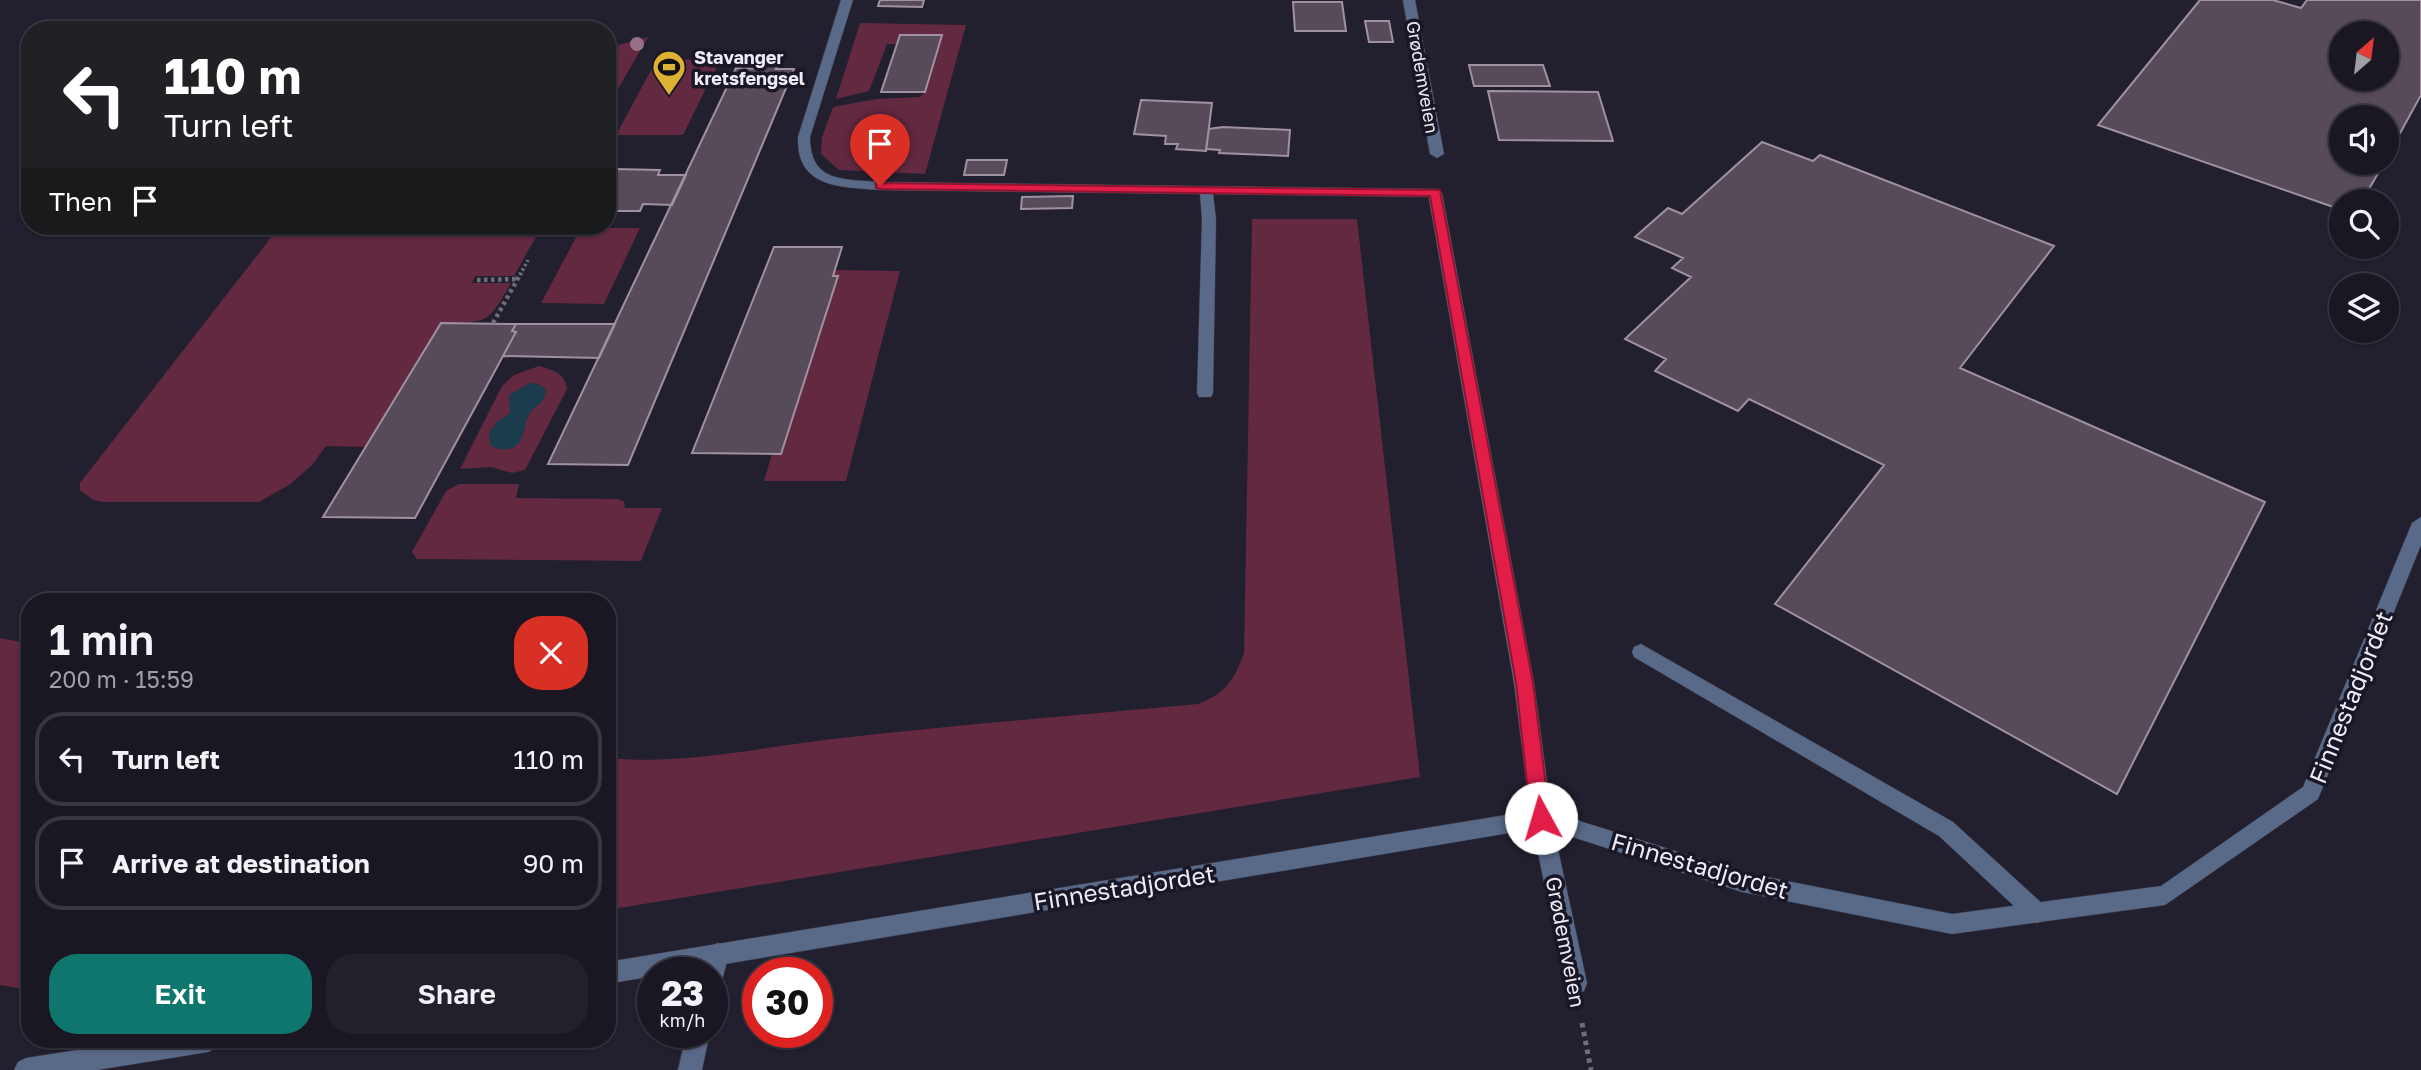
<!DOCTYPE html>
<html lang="en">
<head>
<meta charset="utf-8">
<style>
	:root { --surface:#1a1723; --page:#23202b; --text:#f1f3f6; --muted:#9f9fa6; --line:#383641; --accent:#0f766e }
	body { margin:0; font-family:"Golos Text",sans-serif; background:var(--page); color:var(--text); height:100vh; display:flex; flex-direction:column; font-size:26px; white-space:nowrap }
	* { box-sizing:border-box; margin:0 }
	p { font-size:23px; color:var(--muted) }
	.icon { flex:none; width:38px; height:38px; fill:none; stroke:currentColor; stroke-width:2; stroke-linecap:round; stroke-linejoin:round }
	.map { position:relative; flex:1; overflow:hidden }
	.side { position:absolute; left:21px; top:593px; width:595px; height:455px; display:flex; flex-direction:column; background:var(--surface); border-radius:28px; box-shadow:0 2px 5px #0004,0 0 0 2px var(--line) }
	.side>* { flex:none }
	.hud { position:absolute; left:21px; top:21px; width:595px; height:214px; border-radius:28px; box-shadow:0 2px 5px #0004,0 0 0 2px var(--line); background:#202124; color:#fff; overflow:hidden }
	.needle { width:46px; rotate:28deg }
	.fabs { position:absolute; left:2329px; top:21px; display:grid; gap:14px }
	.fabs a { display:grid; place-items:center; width:70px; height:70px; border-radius:50%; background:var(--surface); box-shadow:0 2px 5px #0004,0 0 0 2px var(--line); font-size:35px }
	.speed { position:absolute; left:637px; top:957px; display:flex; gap:14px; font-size:35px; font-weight:700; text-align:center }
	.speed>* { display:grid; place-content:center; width:91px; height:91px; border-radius:50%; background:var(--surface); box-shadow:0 2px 5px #0004,0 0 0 2px var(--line); line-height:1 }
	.speed small { font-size:18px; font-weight:400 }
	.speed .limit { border:10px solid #d22; background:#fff; color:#111 }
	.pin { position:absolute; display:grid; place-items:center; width:60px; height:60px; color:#fff; margin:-72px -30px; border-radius:50% 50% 50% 0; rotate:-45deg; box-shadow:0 0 7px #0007 }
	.pin .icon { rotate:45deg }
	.me { position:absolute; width:77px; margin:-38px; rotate:354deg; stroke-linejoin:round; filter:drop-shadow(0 0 5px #0008) }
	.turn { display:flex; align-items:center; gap:24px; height:147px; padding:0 28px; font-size:32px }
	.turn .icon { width:91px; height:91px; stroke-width:2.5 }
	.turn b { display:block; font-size:49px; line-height:60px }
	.then { display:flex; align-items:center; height:66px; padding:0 28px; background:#0003; gap:14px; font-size:26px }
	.round { display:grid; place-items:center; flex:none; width:74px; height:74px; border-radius:28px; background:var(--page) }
	.summary { display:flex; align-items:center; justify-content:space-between; height:119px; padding:0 28px }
	h1 { font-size:42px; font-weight:600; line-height:52px }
	.cta { display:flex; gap:14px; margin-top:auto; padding:14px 28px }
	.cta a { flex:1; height:80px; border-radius:28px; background:var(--accent); color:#fff; font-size:28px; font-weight:600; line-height:80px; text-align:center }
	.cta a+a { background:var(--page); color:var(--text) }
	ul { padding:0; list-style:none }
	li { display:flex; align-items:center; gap:21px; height:94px; margin:0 14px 10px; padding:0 14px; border:4px solid var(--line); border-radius:28px }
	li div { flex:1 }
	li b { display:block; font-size:26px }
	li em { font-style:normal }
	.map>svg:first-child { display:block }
	.green { fill:#622941; fill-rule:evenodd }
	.water { fill:#1b3c4c }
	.building { fill:#584b59; stroke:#a091a1; stroke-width:2; fill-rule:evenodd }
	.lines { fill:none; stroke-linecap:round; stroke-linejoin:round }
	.lane-casing { stroke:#3e3c4b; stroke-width:1 }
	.street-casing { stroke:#3e3c4b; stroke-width:1 }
	.path-far2 { stroke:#706d7b; stroke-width:3.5; stroke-dasharray:2.5 2.5; stroke-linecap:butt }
	.path-far1 { stroke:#706d7b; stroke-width:4.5; stroke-dasharray:3.5 3.5; stroke-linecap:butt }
	.path { stroke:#706d7b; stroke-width:5; stroke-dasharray:4.5 4.5; stroke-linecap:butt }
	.lane { fill:#596988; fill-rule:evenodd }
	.street { fill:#596988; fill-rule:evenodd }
	.tree { fill:#986f85 }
	.route { fill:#e11d48; stroke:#92132f; stroke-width:2 }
	.labels { text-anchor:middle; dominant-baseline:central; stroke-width:7; stroke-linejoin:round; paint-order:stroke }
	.far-poi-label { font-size:18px; font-weight:bold; fill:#edebf6; stroke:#191625; text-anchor:start }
	.far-street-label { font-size:18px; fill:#edebf6; stroke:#191625 }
	.street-label { font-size:21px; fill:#edebf6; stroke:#191625 }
	.near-street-label { font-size:24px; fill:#edebf6; stroke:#191625 }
</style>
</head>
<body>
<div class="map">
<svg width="2421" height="1070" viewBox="0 0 2421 1070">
	<rect width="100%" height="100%" fill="#221f2f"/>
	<path class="green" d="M860 23 966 25 925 174 839 170 821 154 822 137 833 107 876 99 920 97 925 92 942 36 900 35 897 44H887L869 91 836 99Z
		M450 27H593L597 30H441Z
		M648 37 607 108V48Z
		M657 59 720 60 683 135H616Z
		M1252 219H1357L1420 777 607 910V758C689 766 769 745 850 737 966 724 1082 715 1198 704 1225 694 1235 679 1244 653Z
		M280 226H542L514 276H475L472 283H511C486 327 488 321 441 323L366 447 326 446 312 465 289 485 259 502H103L93 500 80 490V483Z
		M581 228H640L604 304 541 303Z
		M835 270 900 271 846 481H764L772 454H781L838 277 833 276Z
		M539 366C553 370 565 373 567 389L525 470 512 473 491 467 460 469 502 386 514 375ZM535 383 544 388C542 407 533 403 528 417 523 428 519 436 512 447L498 449 501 419 508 416Z
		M459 484H519L516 498 617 499 624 501 625 508H662L641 561 417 559 412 552 446 491Z
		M0 638 30 644V990L0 985Z"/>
	<path class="water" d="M530 383 541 385 546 391C544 403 536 405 530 413 521 425 528 456 495 448L490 444 489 432 497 422 510 413 509 395Z"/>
	<path class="building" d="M880 0H924L922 7 878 6Z
		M2200 0H2273L2301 8 2307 0H2421V95L2387 157V117H2342V163H2384L2362 201H2342V210L2098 125ZM2342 33H2387V79H2342Z
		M1293 2H1342L1346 31H1295Z
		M1365 21H1389L1393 42H1369Z
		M900 35H942L925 92H881Z
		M762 59H781L776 69H794L628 465 548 464 736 68 758 69Z
		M1469 65H1543L1550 86H1474Z
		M1488 91 1598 92 1613 141 1499 140Z
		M1141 100 1212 103 1206 151 1176 149 1178 144H1165L1166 136 1134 134Z
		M1223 127 1290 130 1288 156 1219 153 1220 150 1206 149 1209 129Z
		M1762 142 1813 161 1820 155 2054 246 1960 368 2265 502 2117 794 1775 604 1884 465 1749 399 1738 411 1655 371 1666 359 1625 339 1691 277 1672 268 1683 258 1635 237 1668 208 1682 214Z
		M967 160H1007L1004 175H964Z
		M614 169 660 170 658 175H686L672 205 643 204 640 211H607V182Z
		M1073 196 1072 208 1021 209 1022 197Z
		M774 247H842L833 276H838L781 454 692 453Z
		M441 323 516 324 512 331 516 332 415 518 323 517Z
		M516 324H615L599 358 503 356 516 332 512 331Z"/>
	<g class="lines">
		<defs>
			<path id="lane" d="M841 0H853L810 137C810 183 844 179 880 182L1435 189 1442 193 1435 197 1213 194 1216 219 1213 393 1211 397H1199L1197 393 1202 219 1200 194 880 190C840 187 796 188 798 137Z
				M1641 644 1953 822 2045 906 2048 913 2045 920 2037 923 2029 920 1939 836 1634 657 1632 652 1634 647Z
				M718 943 726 947 729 954 720 988 712 991V973H702L710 947Z
				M687 1032H710L702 1070H678Z"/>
			<path id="street" d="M1403 0H1415L1444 154 1437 158 1430 154Z
				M1435 189 1442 193 1534 683 1551 812 1742 872 1952 914 2161 886 2303 787 2412 523 2421 517V545L2318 799 2165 905 1952 934 1742 892 1554 831 1587 983 1584 991 1576 994 1568 991 1565 983 1533 829 671 973H653V976L607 984V962L1530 811 1514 683 1428 193Z
				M141 1040H220L216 1048 208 1052 97 1070H14L18 1062 26 1058Z"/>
		</defs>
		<use href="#lane" class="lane-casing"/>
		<use href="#street" class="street-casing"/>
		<path class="path-far2" d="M520 275 528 260"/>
		<path class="path-far1" d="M477 280 518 279
			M493 323 521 273"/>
		<path class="path" d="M1582 1023 1591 1070"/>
		<use href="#lane" class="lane"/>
		<use href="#street" class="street"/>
	</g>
	<circle class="tree" cx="637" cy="44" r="7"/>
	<path class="route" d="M876 183 1440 190 1533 683 1550 818 1547 824 1541 827 1534 824 1531 818 1516 683 1430 196 880 189 876 188Z"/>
	<defs>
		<symbol id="stadium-pin" viewBox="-11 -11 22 30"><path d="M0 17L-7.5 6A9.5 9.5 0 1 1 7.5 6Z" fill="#ddb133" stroke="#191625"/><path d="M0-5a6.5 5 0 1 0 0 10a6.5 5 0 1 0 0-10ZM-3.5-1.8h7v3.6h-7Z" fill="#111"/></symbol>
	</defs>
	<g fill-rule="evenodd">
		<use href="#stadium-pin" x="650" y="48" width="38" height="52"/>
	</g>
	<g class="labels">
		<g class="far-poi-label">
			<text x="694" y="57">Stavanger<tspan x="694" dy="21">kretsfengsel</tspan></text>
		</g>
		<g class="far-street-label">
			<text transform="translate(1423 77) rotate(80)">Grødemveien</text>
		</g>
		<g class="street-label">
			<text transform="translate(1566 942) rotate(79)">Grødemveien</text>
		</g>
		<g class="near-street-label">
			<text transform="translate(2350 697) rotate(-68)">Finnestadjordet</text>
			<text transform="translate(1700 865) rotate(16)">Finnestadjordet</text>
			<text transform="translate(1124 887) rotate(-9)">Finnestadjordet</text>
		</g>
	</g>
</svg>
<div class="fabs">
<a><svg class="needle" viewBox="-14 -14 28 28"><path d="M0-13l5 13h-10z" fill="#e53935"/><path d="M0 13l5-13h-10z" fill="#9f9fa6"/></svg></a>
<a><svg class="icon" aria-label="sound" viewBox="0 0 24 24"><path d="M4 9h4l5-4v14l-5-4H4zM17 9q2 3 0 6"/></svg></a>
<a><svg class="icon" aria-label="search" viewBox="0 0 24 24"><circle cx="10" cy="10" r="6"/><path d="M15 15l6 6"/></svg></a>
<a><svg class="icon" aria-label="layers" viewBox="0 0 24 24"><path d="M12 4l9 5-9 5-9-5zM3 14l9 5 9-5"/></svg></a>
</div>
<div class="speed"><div>23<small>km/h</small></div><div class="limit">30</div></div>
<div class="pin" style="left:880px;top:186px;background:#d93025"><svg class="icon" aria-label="arrive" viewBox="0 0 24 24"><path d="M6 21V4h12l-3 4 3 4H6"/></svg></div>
<svg class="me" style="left:1541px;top:818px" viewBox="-20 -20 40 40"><circle r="19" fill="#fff"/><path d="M0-13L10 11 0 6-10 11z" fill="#e11d48"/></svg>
<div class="hud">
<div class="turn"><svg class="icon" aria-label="left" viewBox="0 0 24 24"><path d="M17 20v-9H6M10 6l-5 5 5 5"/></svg><div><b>110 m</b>Turn left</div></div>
<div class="then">Then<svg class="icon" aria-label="arrive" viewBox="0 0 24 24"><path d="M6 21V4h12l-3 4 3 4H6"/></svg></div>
</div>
<section class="side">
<div class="summary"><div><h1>1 min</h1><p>200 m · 15:59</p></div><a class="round" style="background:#d93025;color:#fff"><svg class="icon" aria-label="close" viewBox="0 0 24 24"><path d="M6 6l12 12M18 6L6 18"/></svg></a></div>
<ul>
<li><svg class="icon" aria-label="left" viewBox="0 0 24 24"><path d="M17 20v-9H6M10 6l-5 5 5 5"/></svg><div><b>Turn left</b></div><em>110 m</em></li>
<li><svg class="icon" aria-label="arrive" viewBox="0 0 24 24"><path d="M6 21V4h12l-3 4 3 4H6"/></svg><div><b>Arrive at destination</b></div><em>90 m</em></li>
</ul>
<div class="cta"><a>Exit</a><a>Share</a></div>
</section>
</div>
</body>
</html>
